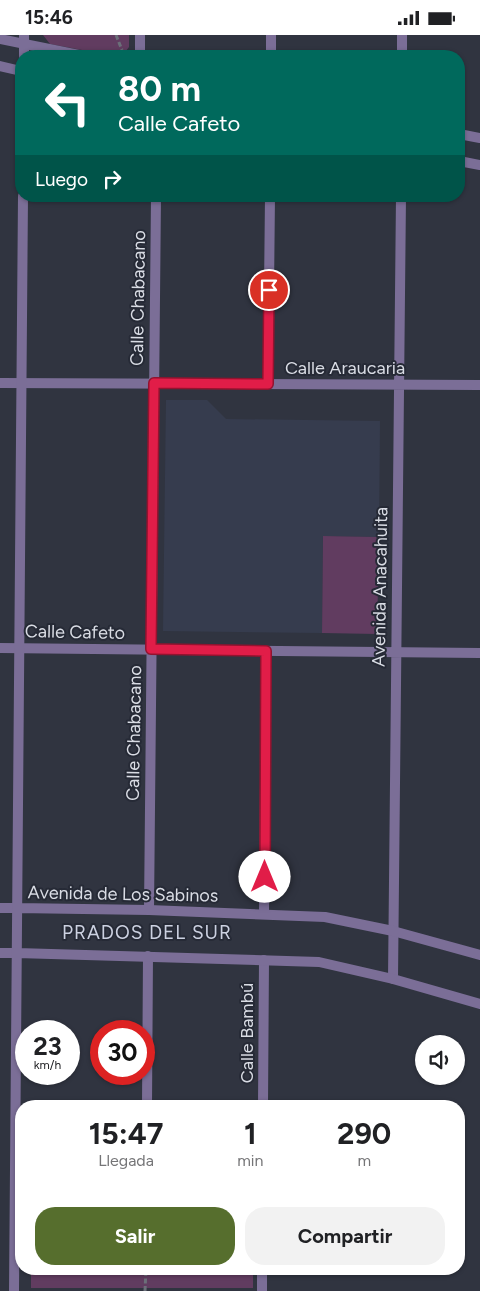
<!DOCTYPE html>
<html lang="es">
<head>
<meta charset="utf-8">
<style>
	:root { --surface:#fff; --page:#f2f2f2; --text:#202124; --muted:#757577; --accent:#566e2d }
	body { margin:0; font-family:Figtree,sans-serif; background:var(--page); color:var(--text); height:100vh; display:flex; flex-direction:column; font-size:19px; white-space:nowrap }
	* { box-sizing:border-box; margin:0 }
	p { font-size:16px; color:var(--muted) }
	.icon { flex:none; width:28px; height:28px; fill:none; stroke:currentColor; stroke-width:2; stroke-linecap:round; stroke-linejoin:round }
	.map { position:relative; flex:1; overflow:hidden }
	.details { position:absolute; left:15px; top:1065px; width:450px; height:175px; display:flex; flex-direction:column; background:var(--surface); border-radius:20px; box-shadow:0 1px 4px #0004 }
	.details>* { flex:none }
	.banner { position:absolute; left:15px; top:15px; width:450px; height:152px; border-radius:20px; box-shadow:0 1px 4px #0004; background:#00695c; color:#fff; overflow:hidden }
	.controls { position:absolute; left:415px; top:1000px; display:grid; gap:10px }
	.controls a { display:grid; place-items:center; width:50px; height:50px; border-radius:50%; background:var(--surface); box-shadow:0 1px 4px #0004; font-size:25px }
	.speed { position:absolute; left:15px; top:985px; display:flex; gap:10px; font-size:25px; font-weight:700; text-align:center }
	.speed>* { display:grid; place-content:center; width:65px; height:65px; border-radius:50%; background:var(--surface); box-shadow:0 1px 4px #0004; line-height:1 }
	.speed small { font-size:12px; font-weight:400 }
	.speed .limit { border:8px solid #d22; background:#fff; color:#111 }
	.pin { position:absolute; display:grid; place-items:center; width:42px; height:42px; color:#fff; margin:-21px; border:2px solid #fff; border-radius:50%; box-shadow:0 1px 5px #0007 }
	.me { position:absolute; width:55px; margin:-28px; rotate:0deg; stroke-linejoin:round; filter:drop-shadow(0 0 4px #0008) }
	.turn { display:flex; align-items:center; gap:18px; height:105px; padding:0 20px; font-size:22px }
	.turn .icon { width:65px; height:65px; stroke-width:2.5 }
	.turn b { display:block; font-size:35px; line-height:42px }
	.then { display:flex; align-items:center; height:48px; padding:0 20px; background:#0003; gap:10px; font-size:19px }
	.eta { display:flex; justify-content:space-evenly; align-items:center; height:85px; text-align:center }
	.eta b { font-size:30px; font-weight:700; line-height:35px }
	.action { display:flex; gap:10px; margin-top:auto; padding:10px 20px }
	.action a { flex:1; height:58px; border-radius:20px; background:var(--accent); color:#fff; font-size:20px; font-weight:700; line-height:58px; text-align:center }
	.action a+a { background:var(--page); color:var(--text) }
	.status { display:flex; justify-content:space-between; align-items:center; height:35px; padding:0 25px; background:var(--surface); direction:ltr }
	.status svg { height:14px; fill:currentColor }
	.map>svg:first-child { display:block }
	.built { fill:#363c4e }
	.green { fill:#613c60 }
	.lines { fill:none; stroke-linecap:round; stroke-linejoin:round }
	.path { stroke:#6b6f79; stroke-width:3; stroke-dasharray:5 2.5; stroke-linecap:butt }
	.minor { stroke:#7b6e97; stroke-width:10 }
	.tertiary { stroke:#7b6e97; stroke-width:10 }
	.route-casing { stroke:#92132f; stroke-width:12 }
	.route { stroke:#e11d48; stroke-width:9 }
	.labels { text-anchor:middle; dominant-baseline:central; stroke-width:4; stroke-linejoin:round; paint-order:stroke }
	.street-label { font-size:18px; fill:#d9dce4; stroke:#262a36 }
	.neighbourhood-label { font-size:19px; letter-spacing:1px; fill:#ccd1e1; stroke:#262a36 }
</style>
</head>
<body>
<div class="status"><b>15:46</b><svg viewBox="0 0 49 12"><path d="M0 12V9h3v3zM5 12V6h3v6zM10 12V3h3v9zM15 12V0h3v12zM26 1h20v11H26zM47 4h2v5h-2z"/></svg></div>
<div class="map">
<svg width="480" height="1256" viewBox="0 0 480 1256">
	<rect width="100%" height="100%" fill="#303440"/>
	<path class="built" d="M166 365H207L226 384 380 386 379 502 323 501 322 598 163 596Z"/>
	<path class="green" d="M43 0H129V12L122 21H114L50 9Z
		M323 501 379 502 377 599 322 598Z
		M31 1234H253V1253H31Z"/>
	<g class="lines">
		<path class="path" d="M116 0 122 15
			M145 1256 146 1234"/>
		<path class="minor" d="M140 0V21
			M0 4 84 21
			M271 21V0
			M402 21V0
			M0 31 21 36
			M459 99 480 103
			M459 126 480 130
			M0 348 480 350
			M268 349 270 161
			M0 613 480 618
			M0 873H17
			M149 875 156 161
			M264 879 266 616
			M0 918H17
			M393 944 401 161
			M147 1071 148 921
			M263 1071 264 925
			M262 1256V1234"/>
		<path class="tertiary" d="M24 21V0
			M17 873 149 875 325 882 393 896 480 920
			M17 918 319 927 393 944 480 969
			M14 1256 23 161"/>
	</g>
	<g class="lines">
		<defs>
			<path id="route" d="M265 842 266 616 151 614 154 348 268 349 269 255"/>
		</defs>
		<use href="#route" class="route-casing"/>
		<use href="#route" class="route"/>
	</g>
	<g class="labels">
		<g class="street-label">
			<text transform="translate(138 263) rotate(-89)">Calle Chabacano</text>
			<text x="345" y="333">Calle Araucaria</text>
			<text transform="translate(380 552) rotate(-89)">Avenida Anacahuita</text>
			<text transform="translate(75 597) rotate(1)">Calle Cafeto</text>
			<text transform="translate(134 698) rotate(-89)">Calle Chabacano</text>
			<text transform="translate(123 859) rotate(1)">Avenida de Los Sabinos</text>
			<text transform="translate(247 998) rotate(-90)">Calle Bambú</text>
		</g>
		<g class="neighbourhood-label">
			<text x="147" y="897">PRADOS DEL SUR</text>
		</g>
	</g>
</svg>
<div class="controls">
<a><svg class="icon" aria-label="sound" viewBox="0 0 24 24"><path d="M4 9h4l5-4v14l-5-4H4zM17 9q2 3 0 6"/></svg></a>
</div>
<div class="speed"><div>23<small>km/h</small></div><div class="limit">30</div></div>
<div class="pin" style="left:269px;top:255px;background:#d93025"><svg class="icon" aria-label="arrive" viewBox="0 0 24 24"><path d="M6 21V4h12l-3 4 3 4H6"/></svg></div>
<svg class="me" style="left:265px;top:842px" viewBox="-20 -20 40 40"><circle r="19" fill="#fff"/><path d="M0-13L10 11 0 6-10 11z" fill="#e11d48"/></svg>
<div class="banner">
<div class="turn"><svg class="icon" aria-label="left" viewBox="0 0 24 24"><path d="M17 20v-9H6M10 6l-5 5 5 5"/></svg><div><b>80 m</b>Calle Cafeto</div></div>
<div class="then">Luego<svg class="icon" aria-label="right" viewBox="0 0 24 24"><path d="M7 20v-9h11M14 6l5 5-5 5"/></svg></div>
</div>
<section class="details">
<div class="eta">
<div><b>15:47</b><p>Llegada</p></div>
<div><b>1</b><p>min</p></div>
<div><b>290</b><p>m</p></div>
</div>
<div class="action"><a>Salir</a><a>Compartir</a></div>
</section>
</div>
</body>
</html>
